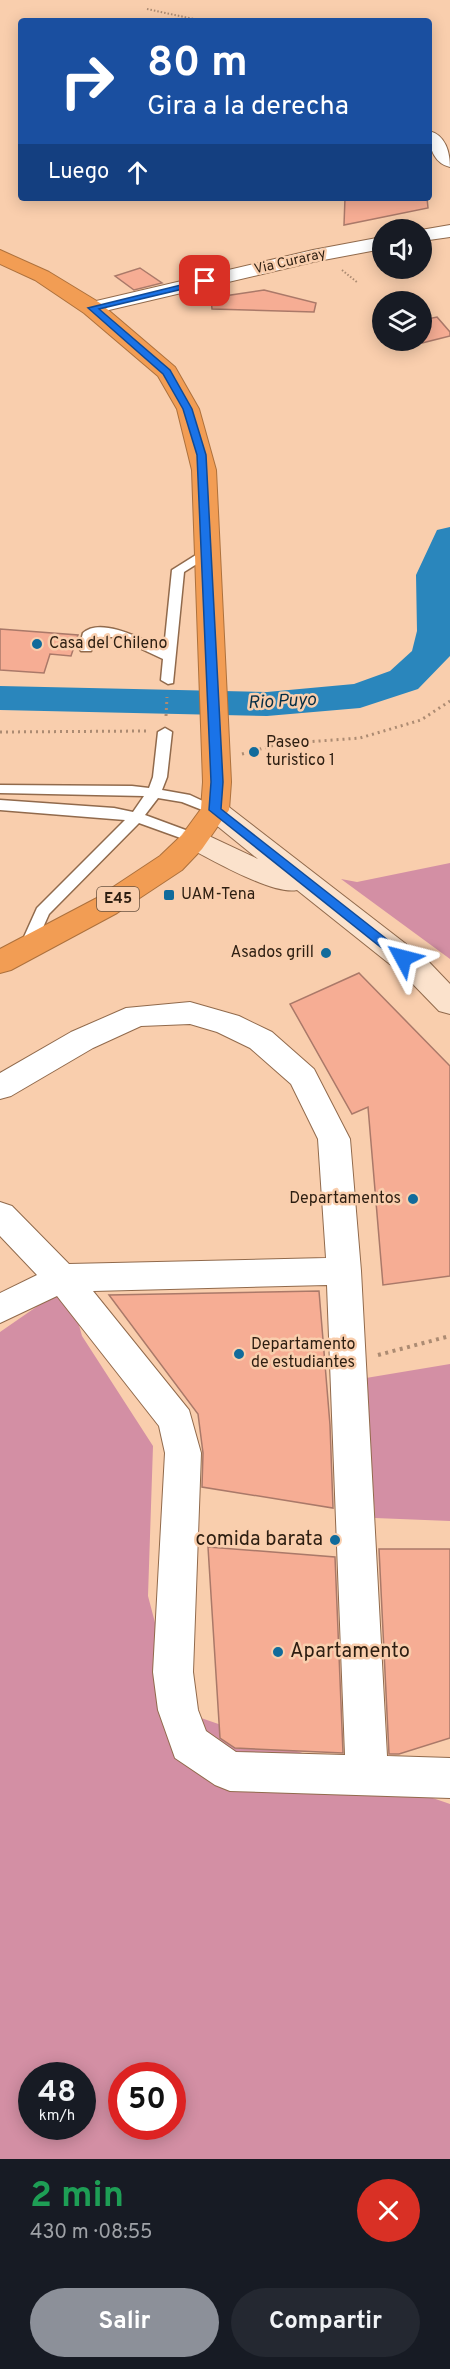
<!DOCTYPE html>
<html lang="es">
<head>
<meta charset="utf-8">
<style>
	:root { --surface:#171b24; --page:#242831; --text:#f1f3f6; --muted:#9ea1a6; --accent:#8c9099 }
	body { margin:0; font-family:Overpass,sans-serif; background:var(--page); color:var(--text); height:100vh; display:flex; flex-direction:column; font-size:22px; white-space:nowrap }
	* { box-sizing:border-box; margin:0 }
	p { font-size:20px; color:var(--muted) }
	.icon { flex:none; width:33px; height:33px; fill:none; stroke:currentColor; stroke-width:2; stroke-linecap:round; stroke-linejoin:round }
	.map { position:relative; height:2159px; overflow:hidden }
	.panel { display:flex; flex-direction:column; background:var(--surface); flex:1 }
	.panel>* { flex:none }
	.hud { position:absolute; left:18px; top:18px; width:414px; height:183px; border-radius:6px; box-shadow:0 3px 15px #0003; background:#1a4fa0; color:#fff; overflow:hidden }
	.fabs { position:absolute; left:372px; top:219px; display:grid; gap:12px }
	.fabs a { display:grid; place-items:center; width:60px; height:60px; border-radius:50%; background:var(--surface); box-shadow:0 3px 15px #0003; font-size:30px }
	.speed { position:absolute; left:18px; top:2062px; display:flex; gap:12px; font-size:30px; font-weight:700; text-align:center }
	.speed>* { display:grid; place-content:center; width:78px; height:78px; border-radius:50%; background:var(--surface); box-shadow:0 3px 15px #0003; line-height:1 }
	.speed small { font-size:15px; font-weight:400 }
	.speed .limit { border:9px solid #d22; background:#fff; color:#111 }
	.pin { position:absolute; display:grid; place-items:center; width:51px; height:51px; color:#fff; margin:-26px; border-radius:12px; box-shadow:0 3px 9px #0006 }
	.me { position:absolute; width:66px; margin:-33px; rotate:308deg; stroke-linejoin:round; filter:drop-shadow(0 0 4px #0008) }
	.turn { display:flex; align-items:center; gap:21px; height:126px; padding:0 30px; font-size:27px }
	.turn .icon { width:78px; height:78px; stroke-width:2.5 }
	.turn b { display:block; font-size:42px; line-height:51px }
	.then { display:flex; align-items:center; height:57px; padding:0 30px; background:#0003; gap:12px; font-size:22px }
	.round { display:grid; place-items:center; flex:none; width:63px; height:63px; border-radius:32px; background:var(--page) }
	.summary { display:flex; align-items:center; justify-content:space-between; height:102px; padding:0 30px }
	h1 { font-size:36px; font-weight:700; line-height:45px; color:#1e9e55 }
	.primary-button { display:flex; gap:12px; margin-top:auto; padding:12px 30px }
	.primary-button a { flex:1; height:69px; border-radius:36px; background:var(--accent); color:#fff; font-size:24px; font-weight:700; line-height:69px; text-align:center }
	.primary-button a+a { background:var(--page); color:var(--text) }
	.map>svg:first-child { display:block }
	.green { fill:#d38fa4; fill-rule:evenodd }
	.lines { fill:none; stroke-linecap:round; stroke-linejoin:round }
	.river { fill:#2a86bc; fill-rule:evenodd }
	.building { fill:#f6ad94; stroke:#aa7969; stroke-width:1.5 }
	.lane-casing { stroke:#916a4c; stroke-width:3 }
	.street-casing { stroke:#916a4c; stroke-width:2 }
	.secondary-casing { stroke:#916a4c; stroke-width:2 }
	.highway-casing { stroke:#ad713d; stroke-width:2 }
	.path-far2 { stroke:#ac8b72; stroke-width:2; stroke-dasharray:1.5 2; stroke-linecap:butt }
	.path-far1 { stroke:#ac8b72; stroke-width:3; stroke-dasharray:2 4; stroke-linecap:butt }
	.path { stroke:#ac8b72; stroke-width:4; stroke-dasharray:3 4.5; stroke-linecap:butt }
	.lane { fill:#fff; fill-rule:evenodd }
	.street { fill:#fff; fill-rule:evenodd }
	.secondary { fill:#fbe2cc; fill-rule:evenodd }
	.highway { fill:#f29d54; fill-rule:evenodd }
	.route { fill:#1a73e8; stroke:#114b97; stroke-width:1.5 }
	.poi-dot { fill:#116b9b; stroke:#f9cead; stroke-width:2 }
	.labels { text-anchor:middle; dominant-baseline:central; stroke-width:5; stroke-linejoin:round; paint-order:stroke }
	.far-street-label { font-size:14px; fill:#2d1e11; stroke:#f9cead }
	.shield { fill:#f9cead; stroke:#6a5340; stroke-width:1.5 }
	.shield-label { font-size:15px; font-weight:bold; fill:#2d1e11 }
	.poi-label { font-size:16px; fill:#2d1e11; stroke:#f9cead; text-anchor:start }
	.water-label { font-size:18px; font-style:italic; fill:#062d44; stroke:#f9cead }
	.near-poi-label { font-size:20px; fill:#2d1e11; stroke:#f9cead; text-anchor:end }
</style>
</head>
<body>
<div class="map">
<svg width="450" height="2159" viewBox="0 0 450 2159">
	<rect width="100%" height="100%" fill="#f9cead"/>
	<path class="green" d="M450 863V959L341 879 357 882Z
		M68 1285 82 1336 153 1446 148 1596 178 1710 450 1804V2159H0V1332ZM32 2076H82V2127H32ZM122 2076H172V2127H122Z
		M450 1364V1521L375 1518 366 1378Z"/>
	<g class="lines">
		<path class="river" d="M450 527V656L418 689 360 708 267 716 0 710V686L267 692 354 684 390 671 412 651 417 631 416 575 437 530Z"/>
	</g>
	<path class="building" d="M345 198H427L428 208 344 225Z
		M140 268 162 283 134 290 115 276Z
		M264 290 316 303 314 312 212 309 211 298Z
		M437 317 450 332V336L422 343V320Z
		M0 629 78 635 71 656 50 654 44 673 0 670Z
		M359 973 450 1066V1276L383 1285 368 1107 352 1114 290 1004Z
		M319 1291 330 1425 333 1508 202 1487 203 1453 198 1414 109 1295Z
		M208 1547 335 1557 343 1753 235 1748 220 1738Z
		M379 1549H450V1738L399 1754H389Z"/>
	<g class="lines">
		<defs>
			<path id="lane" d="M207 548 211 549V555L184 572 173 683 168 684 161 680 163 659 116 637H96L91 651H81L79 648 83 633C101 616 146 641 164 649L172 570Z
				M165 728 172 732 167 777 162 790 190 795 222 810 215 815 182 802 158 798 145 815 199 835 201 838 199 841H189L139 823 49 914 32 952H22L19 948 37 908 125 820 0 810V800L114 808 133 812 144 796 0 793V785L132 786 149 788 153 777 158 732Z"/>
			<path id="street" d="M429 131C446 135 450 153 450 167 433 163 429 146 429 131Z
				M450 225V237L422 241 421 230Z
				M382 237V249L313 262 92 314 85 312 82 308 85 304 92 302 313 250Z
				M190 1002 239 1016 272 1032 314 1069 350 1139 361 1271 387 1756 450 1758V1798L230 1791 215 1785 175 1758 158 1710 153 1672 165 1453 159 1426 57 1296 0 1323V1293L37 1275 0 1236V1202L12 1206 69 1264 326 1258 318 1139 291 1084 250 1048 217 1032 190 1024 141 1026 93 1048 11 1096 0 1099V1073L71 1032 126 1008ZM327 1285 345 1755 236 1752 206 1731 198 1710 193 1672 201 1453 189 1410 93 1291Z"/>
			<path id="secondary" d="M215 801 225 804 428 961 450 984V1014L439 1011 406 977 297 890C274 896 206 857 184 845L179 838 184 831 194 829 258 859 205 816 201 810 205 804Z"/>
			<path id="highway" d="M0 250 49 272 100 303 175 367 199 409 216 470 231 782 229 810 202 849 182 870 117 913 11 970 0 973V949L95 899 160 856 182 835 201 809 203 782 192 470 177 409 158 376 84 313 35 280 0 264Z"/>
		</defs>
		<use href="#lane" class="lane-casing"/>
		<use href="#street" class="street-casing"/>
		<use href="#secondary" class="secondary-casing"/>
		<use href="#highway" class="highway-casing"/>
		<path class="path-far2" d="M147 9 203 21
			M342 270 358 283"/>
		<path class="path-far1" d="M166 716 167 697
			M0 732 146 731
			M242 754 279 744 360 738 421 720 450 701"/>
		<path class="path" d="M378 1355 450 1336"/>
		<use href="#lane" class="lane"/>
		<use href="#street" class="street"/>
		<use href="#secondary" class="secondary"/>
		<use href="#highway" class="highway"/>
	</g>
	<path class="route" d="M205 279 208 283 99 309 170 370 192 409 206 455 223 782 221 809 407 955V961H398L209 810 211 782 197 455 183 409 163 374 88 308Z"/>
	<g class="poi-dot">
		<circle cx="37" cy="644" r="6"/>
		<circle cx="254" cy="752" r="6"/>
		<rect x="163" y="889" width="12" height="12" rx="3"/>
		<circle cx="326" cy="953" r="6"/>
		<circle cx="413" cy="1199" r="6"/>
		<circle cx="239" cy="1354" r="6"/>
		<circle cx="335" cy="1540" r="6"/>
		<circle cx="278" cy="1652" r="6"/>
	</g>
	<g class="labels">
		<g class="far-street-label">
			<text transform="translate(290 262) rotate(-13)">Via Curaray</text>
		</g>
		<rect class="shield" x="97" y="887" width="42" height="24" rx="4.5"/>
		<g class="shield-label">
			<text x="118" y="899">E45</text>
		</g>
		<g class="poi-label">
			<text x="49" y="644">Casa del Chileno</text>
			<text x="266" y="743">Paseo<tspan x="266" dy="18">turistico 1</tspan></text>
			<text x="181" y="895">UAM-Tena</text>
			<text x="314" y="953" text-anchor="end">Asados grill</text>
			<text x="401" y="1199" text-anchor="end">Departamentos</text>
			<text x="251" y="1345">Departamento<tspan x="251" dy="18">de estudiantes</tspan></text>
		</g>
		<g class="water-label">
			<text transform="translate(282 702) rotate(-3)">Rio Puyo</text>
		</g>
		<g class="near-poi-label">
			<text x="323" y="1540">comida barata</text>
			<text x="290" y="1652" text-anchor="start">Apartamento</text>
		</g>
	</g>
</svg>
<div class="fabs">
<a><svg class="icon" aria-label="sound" viewBox="0 0 24 24"><path d="M4 9h4l5-4v14l-5-4H4zM17 9q2 3 0 6"/></svg></a>
<a><svg class="icon" aria-label="layers" viewBox="0 0 24 24"><path d="M12 4l9 5-9 5-9-5zM3 14l9 5 9-5"/></svg></a>
</div>
<div class="speed"><div>48<small>km/h</small></div><div class="limit">50</div></div>
<div class="pin" style="left:205px;top:281px;background:#d93025"><svg class="icon" aria-label="arrive" viewBox="0 0 24 24"><path d="M6 21V4h12l-3 4 3 4H6"/></svg></div>
<svg class="me" style="left:403px;top:958px" viewBox="-20 -20 40 40"><path d="M0-17L14 15 0 8-14 15z" fill="#1a73e8" stroke="#fff" stroke-width="4"/></svg>
<div class="hud">
<div class="turn"><svg class="icon" aria-label="right" viewBox="0 0 24 24"><path d="M7 20v-9h11M14 6l5 5-5 5"/></svg><div><b>80 m</b>Gira a la derecha</div></div>
<div class="then">Luego<svg class="icon" aria-label="ahead" viewBox="0 0 24 24"><path d="M12 20V5M6 11l6-6 6 6"/></svg></div>
</div>
</div>
<section class="panel">
<div class="summary"><div><h1>2 min</h1><p>430 m · 08:55</p></div><a class="round" style="background:#d93025;color:#fff"><svg class="icon" aria-label="close" viewBox="0 0 24 24"><path d="M6 6l12 12M18 6L6 18"/></svg></a></div>
<div class="primary-button"><a>Salir</a><a>Compartir</a></div>
</section>
</body>
</html>
